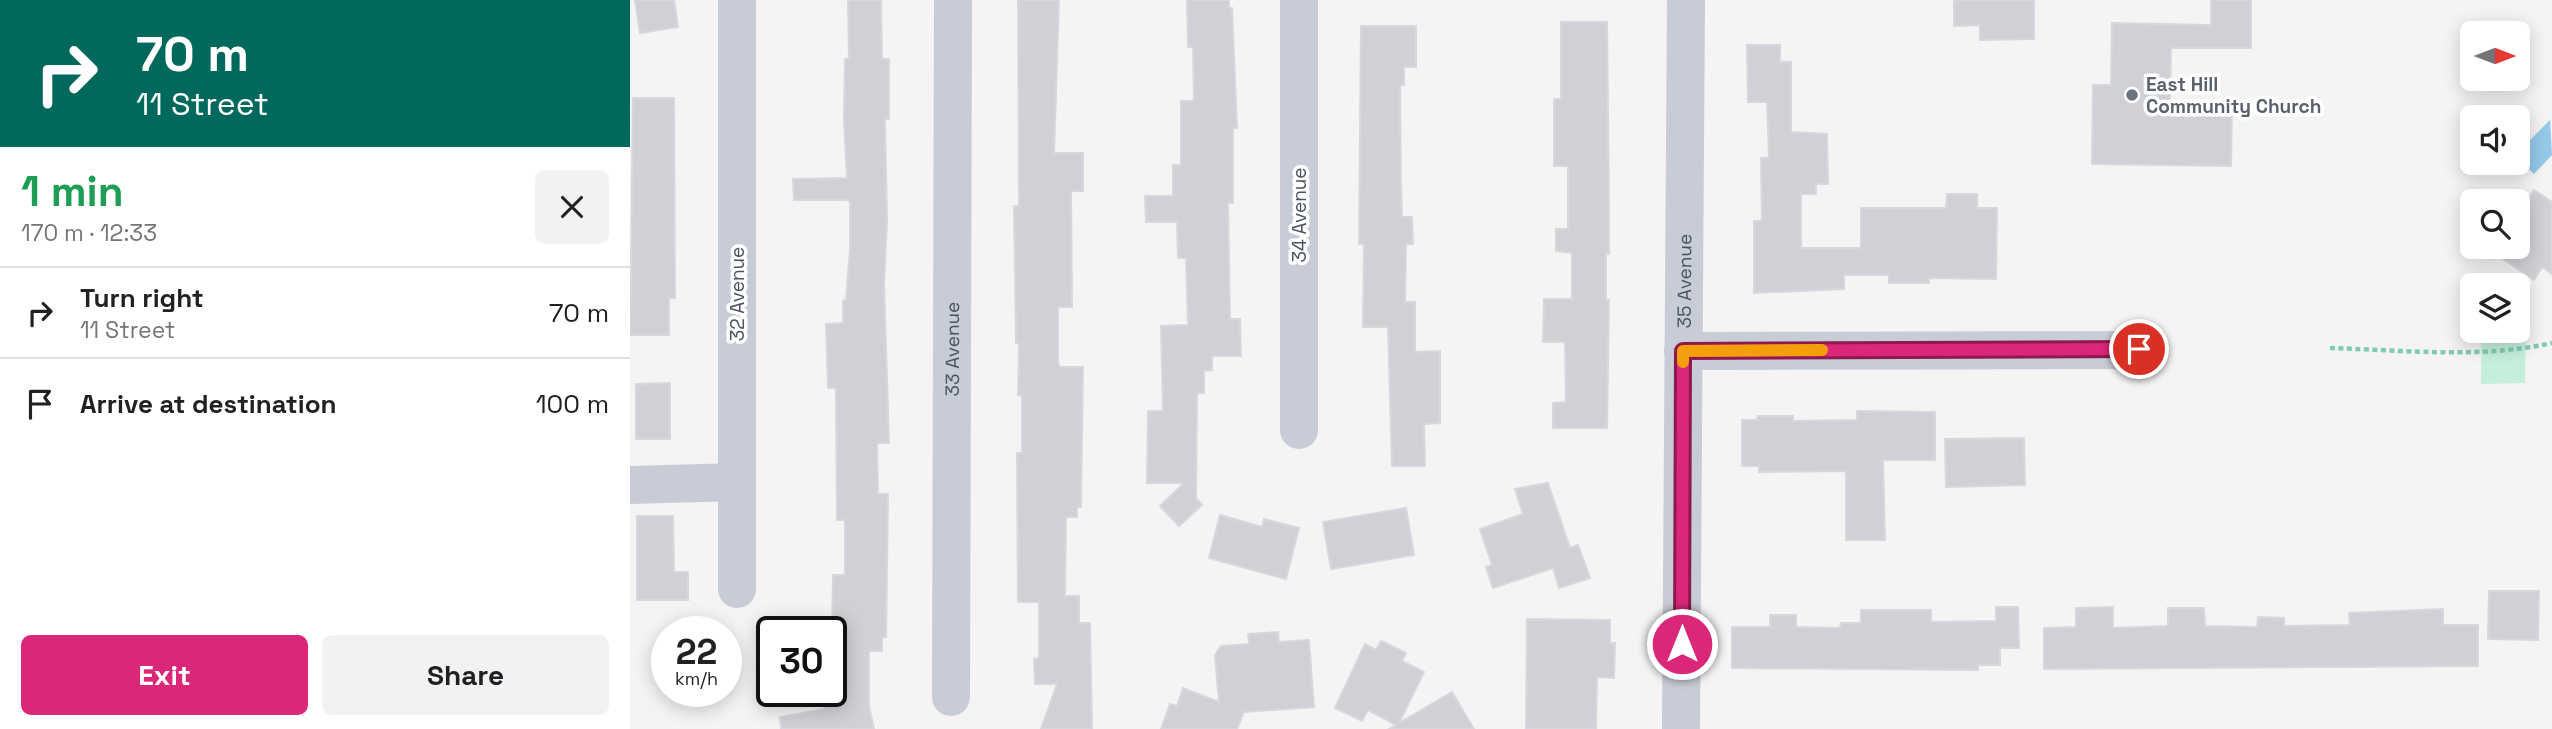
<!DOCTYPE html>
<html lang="en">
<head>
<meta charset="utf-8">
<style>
	:root { --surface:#fff; --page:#f2f2f2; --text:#202124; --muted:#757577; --line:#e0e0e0; --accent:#db2777 }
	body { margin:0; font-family:"Space Grotesk",sans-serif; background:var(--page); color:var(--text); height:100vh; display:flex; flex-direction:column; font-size:26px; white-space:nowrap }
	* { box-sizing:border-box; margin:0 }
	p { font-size:23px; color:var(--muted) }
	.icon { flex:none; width:38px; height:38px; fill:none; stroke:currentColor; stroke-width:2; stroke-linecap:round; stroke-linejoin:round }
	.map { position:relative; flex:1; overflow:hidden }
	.side { display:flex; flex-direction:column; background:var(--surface); width:630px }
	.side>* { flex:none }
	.top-card { background:#00695c; color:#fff; overflow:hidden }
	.needle { width:46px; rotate:90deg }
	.buttons { position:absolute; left:1830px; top:21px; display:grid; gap:14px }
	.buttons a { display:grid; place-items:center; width:70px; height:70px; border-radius:10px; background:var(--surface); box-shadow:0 4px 18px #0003; font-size:35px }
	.speed { position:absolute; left:21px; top:616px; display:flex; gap:14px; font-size:35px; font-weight:700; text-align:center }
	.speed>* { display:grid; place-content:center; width:91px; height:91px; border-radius:50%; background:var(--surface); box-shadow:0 4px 18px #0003; line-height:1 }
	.speed small { font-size:18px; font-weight:400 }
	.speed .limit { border:4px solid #111; border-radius:10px; background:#fff; color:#111 }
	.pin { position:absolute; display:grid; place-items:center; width:60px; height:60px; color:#fff; margin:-30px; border:4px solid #fff; border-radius:50%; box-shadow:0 2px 7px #0007 }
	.me { position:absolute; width:77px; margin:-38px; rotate:0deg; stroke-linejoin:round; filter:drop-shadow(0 0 5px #0008) }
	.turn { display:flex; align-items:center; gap:24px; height:147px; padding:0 21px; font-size:32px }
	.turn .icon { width:91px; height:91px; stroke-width:2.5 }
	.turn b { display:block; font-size:49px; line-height:60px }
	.round { display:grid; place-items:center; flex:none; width:74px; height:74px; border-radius:10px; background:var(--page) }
	.headline { display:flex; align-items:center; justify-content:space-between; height:119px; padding:0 21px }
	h1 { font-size:42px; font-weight:600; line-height:52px; color:#1e9e55 }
	.button { display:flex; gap:14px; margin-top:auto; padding:14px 21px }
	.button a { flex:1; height:80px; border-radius:10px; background:var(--accent); color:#fff; font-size:28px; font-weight:600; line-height:80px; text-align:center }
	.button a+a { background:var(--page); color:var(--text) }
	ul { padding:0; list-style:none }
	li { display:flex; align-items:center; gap:21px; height:91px; padding:0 21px; border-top:2px solid var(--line) }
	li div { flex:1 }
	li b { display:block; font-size:26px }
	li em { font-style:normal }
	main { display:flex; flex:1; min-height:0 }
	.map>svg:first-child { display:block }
	.green { fill:#c5efdc }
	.water { fill:#94c9e9 }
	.building { fill:#d0d1d6; stroke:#d7d8dd; stroke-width:2 }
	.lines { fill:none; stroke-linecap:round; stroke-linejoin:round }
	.path { stroke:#7eccb3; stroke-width:4.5; stroke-dasharray:5 3.5; stroke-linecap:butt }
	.minor { stroke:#c7ccd6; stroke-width:38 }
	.route-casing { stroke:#8e194d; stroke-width:18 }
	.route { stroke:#db2777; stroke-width:12 }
	.slow { stroke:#f59e0b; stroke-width:12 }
	.worship-dot { fill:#6b7280; stroke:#fff; stroke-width:2.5 }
	.labels { text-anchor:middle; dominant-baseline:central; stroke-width:7; stroke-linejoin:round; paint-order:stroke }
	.worship-label { font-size:19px; font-weight:bold; fill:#5b616d; stroke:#fff; text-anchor:start }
	.street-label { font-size:19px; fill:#4b5260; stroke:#fff }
</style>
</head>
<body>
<main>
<section class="side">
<div class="top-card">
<div class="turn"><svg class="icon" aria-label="right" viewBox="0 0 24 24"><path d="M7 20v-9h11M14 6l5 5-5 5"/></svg><div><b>70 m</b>11 Street</div></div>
</div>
<div class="headline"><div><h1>1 min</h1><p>170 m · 12:33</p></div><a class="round"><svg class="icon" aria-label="close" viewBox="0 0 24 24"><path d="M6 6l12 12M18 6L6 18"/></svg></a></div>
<ul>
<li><svg class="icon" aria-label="right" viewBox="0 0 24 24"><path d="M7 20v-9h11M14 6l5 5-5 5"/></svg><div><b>Turn right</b><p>11 Street</p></div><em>70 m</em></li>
<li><svg class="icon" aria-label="arrive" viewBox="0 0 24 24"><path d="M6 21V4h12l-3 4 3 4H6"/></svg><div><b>Arrive at destination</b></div><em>100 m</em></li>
</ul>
<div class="button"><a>Exit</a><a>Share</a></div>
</section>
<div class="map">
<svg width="1922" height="729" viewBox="0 0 1922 729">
	<rect width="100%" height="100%" fill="#f5f3f3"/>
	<path class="green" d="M1888 328 1896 329 1895 383 1851 384V331H1888Z"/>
	<path class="water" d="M1920 120 1922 155 1904 174 1888 159V152Z"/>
	<path class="building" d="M5 0H44L48 27 10 33Z
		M218 0H251L252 59H259V119H255L257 222 254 283 259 443H247L248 494H258L256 637H252V651H239V706L244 729H151L150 717 195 709 194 705 201 703 203 575H215V520H207L206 388H198L196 324 213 323V301L216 300 220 250V202L217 200H164L163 179 217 178 214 119 215 59H219Z
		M388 0H429L424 153H453V191H441L442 307H428V363L430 367H453L451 507H447V517H436L435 596H449V623H460L462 729H411L427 684H405L404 659 409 658V602H388L387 453H392V395H388L389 343H386L384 206H389Z
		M557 0H599V8H602L607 128H603V203H598L600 319H610L611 356H582V370L574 371V393H567L566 498 572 505 549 526 530 506 554 483H517L518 411H533L531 326 558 325 556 258H548L547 222H516L515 196H543V165H551V101H564L563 47H558Z
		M1324 0H1404V39L1350 40V25L1324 26Z
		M1581 0H1621V48H1541L1540 104 1602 105 1601 166 1462 164 1463 85H1481L1482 23 1581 25Z
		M931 22H977L979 202V254L976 253V300H979L977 428H923V403L936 402 935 342H913L914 299H942V253L926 251V229H938V166H924V99H931Z
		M731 26H786V67H774V85H770L771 183 772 217H782L783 244H776L775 302H785V352L810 351V423L794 424 795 466H762L758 327H733L734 244H729Z
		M1117 45H1150V62H1161V132L1197 134 1198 184H1186V194H1171V248H1231V208H1316L1317 194H1347V208H1367L1366 279 1299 278V283H1259V275H1214V289L1124 293V221H1132L1131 158H1139L1137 102H1118Z
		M3 98H44L45 298H39V335H0Z
		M1904 190 1922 202V274L1912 267 1904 280 1856 247H1888V213Z
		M40 383V439H6V384Z
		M1227 411 1305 412V460H1253L1255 540H1216V471L1129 472V466H1112V420H1127L1128 416H1163V421L1227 420Z
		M1394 438 1395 485 1316 487 1315 439Z
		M918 483 940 548 948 545 960 578 929 588 923 568 863 588 856 567 862 565 850 529 893 514 885 489Z
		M776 508 784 555 701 569 693 522Z
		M590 515 632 527 634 519 669 528 656 579 579 558Z
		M7 516H43L44 572H58V600H7Z
		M1859 591H1909L1908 640 1858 639Z
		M1366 607H1388L1389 648H1370V665H1348V670L1102 668V627H1140V615H1166V627L1210 628 1211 623H1231V610H1301V622L1366 621Z
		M1483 607V628L1538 626V608H1574L1575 626 1627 627 1628 617 1654 618V626L1720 625 1719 613 1813 609V625H1848V666L1414 669V628L1446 627V608Z
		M897 619 980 620V643H985L984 678 967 677 966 729H896Z
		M648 632 649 642 679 640 684 707 614 712 607 729H531L540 704 547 706 553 688 589 702 585 655 591 646 619 644 618 634Z
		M751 641 776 653 772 661 794 672 769 723 822 692 844 729H759L766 725 738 710 732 721 705 708 735 644 746 650Z"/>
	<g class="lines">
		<path class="path" d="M1700 348C1773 350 1851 359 1922 343"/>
		<g class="minor">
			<path d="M107 0V589"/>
			<path d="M669 0V430"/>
			<path d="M1053 351 1509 350"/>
			<path d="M0 485 107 482"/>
			<path id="s1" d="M321 697 323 0"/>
			<path id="s2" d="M1051 729 1056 0"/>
		</g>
	</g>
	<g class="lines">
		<defs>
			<path id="route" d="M1052 644 1053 351 1509 349"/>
		</defs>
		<use href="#route" class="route-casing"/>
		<use href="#route" class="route"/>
		<path class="slow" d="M1053 362V351L1192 350"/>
	</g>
	<circle class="worship-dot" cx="1502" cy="95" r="7"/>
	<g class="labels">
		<g class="worship-label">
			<text x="1516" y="84">East Hill<tspan x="1516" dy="22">Community Church</tspan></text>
		</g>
		<g class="street-label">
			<text transform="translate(669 215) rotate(-90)">34 Avenue</text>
			<text stroke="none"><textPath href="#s2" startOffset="448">35 Avenue</textPath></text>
			<text transform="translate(107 294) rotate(-90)">32 Avenue</text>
			<text stroke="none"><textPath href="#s1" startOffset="348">33 Avenue</textPath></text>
		</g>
	</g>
</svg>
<div class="buttons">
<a><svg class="needle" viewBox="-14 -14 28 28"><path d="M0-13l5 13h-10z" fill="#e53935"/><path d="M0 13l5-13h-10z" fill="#757577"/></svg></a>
<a><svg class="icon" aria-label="sound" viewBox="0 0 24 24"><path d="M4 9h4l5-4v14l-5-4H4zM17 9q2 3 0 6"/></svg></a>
<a><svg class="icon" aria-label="search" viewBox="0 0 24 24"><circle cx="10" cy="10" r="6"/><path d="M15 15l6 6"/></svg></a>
<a><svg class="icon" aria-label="layers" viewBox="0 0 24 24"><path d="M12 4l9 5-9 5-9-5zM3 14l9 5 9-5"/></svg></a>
</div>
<div class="speed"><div>22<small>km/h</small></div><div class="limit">30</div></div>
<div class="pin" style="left:1509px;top:349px;background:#d93025"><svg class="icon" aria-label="arrive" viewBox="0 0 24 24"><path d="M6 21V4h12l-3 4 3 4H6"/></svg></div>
<svg class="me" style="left:1052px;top:644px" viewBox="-20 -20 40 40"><circle r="17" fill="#db2777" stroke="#fff" stroke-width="3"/><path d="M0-11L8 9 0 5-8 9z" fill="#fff"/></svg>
</div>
</main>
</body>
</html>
